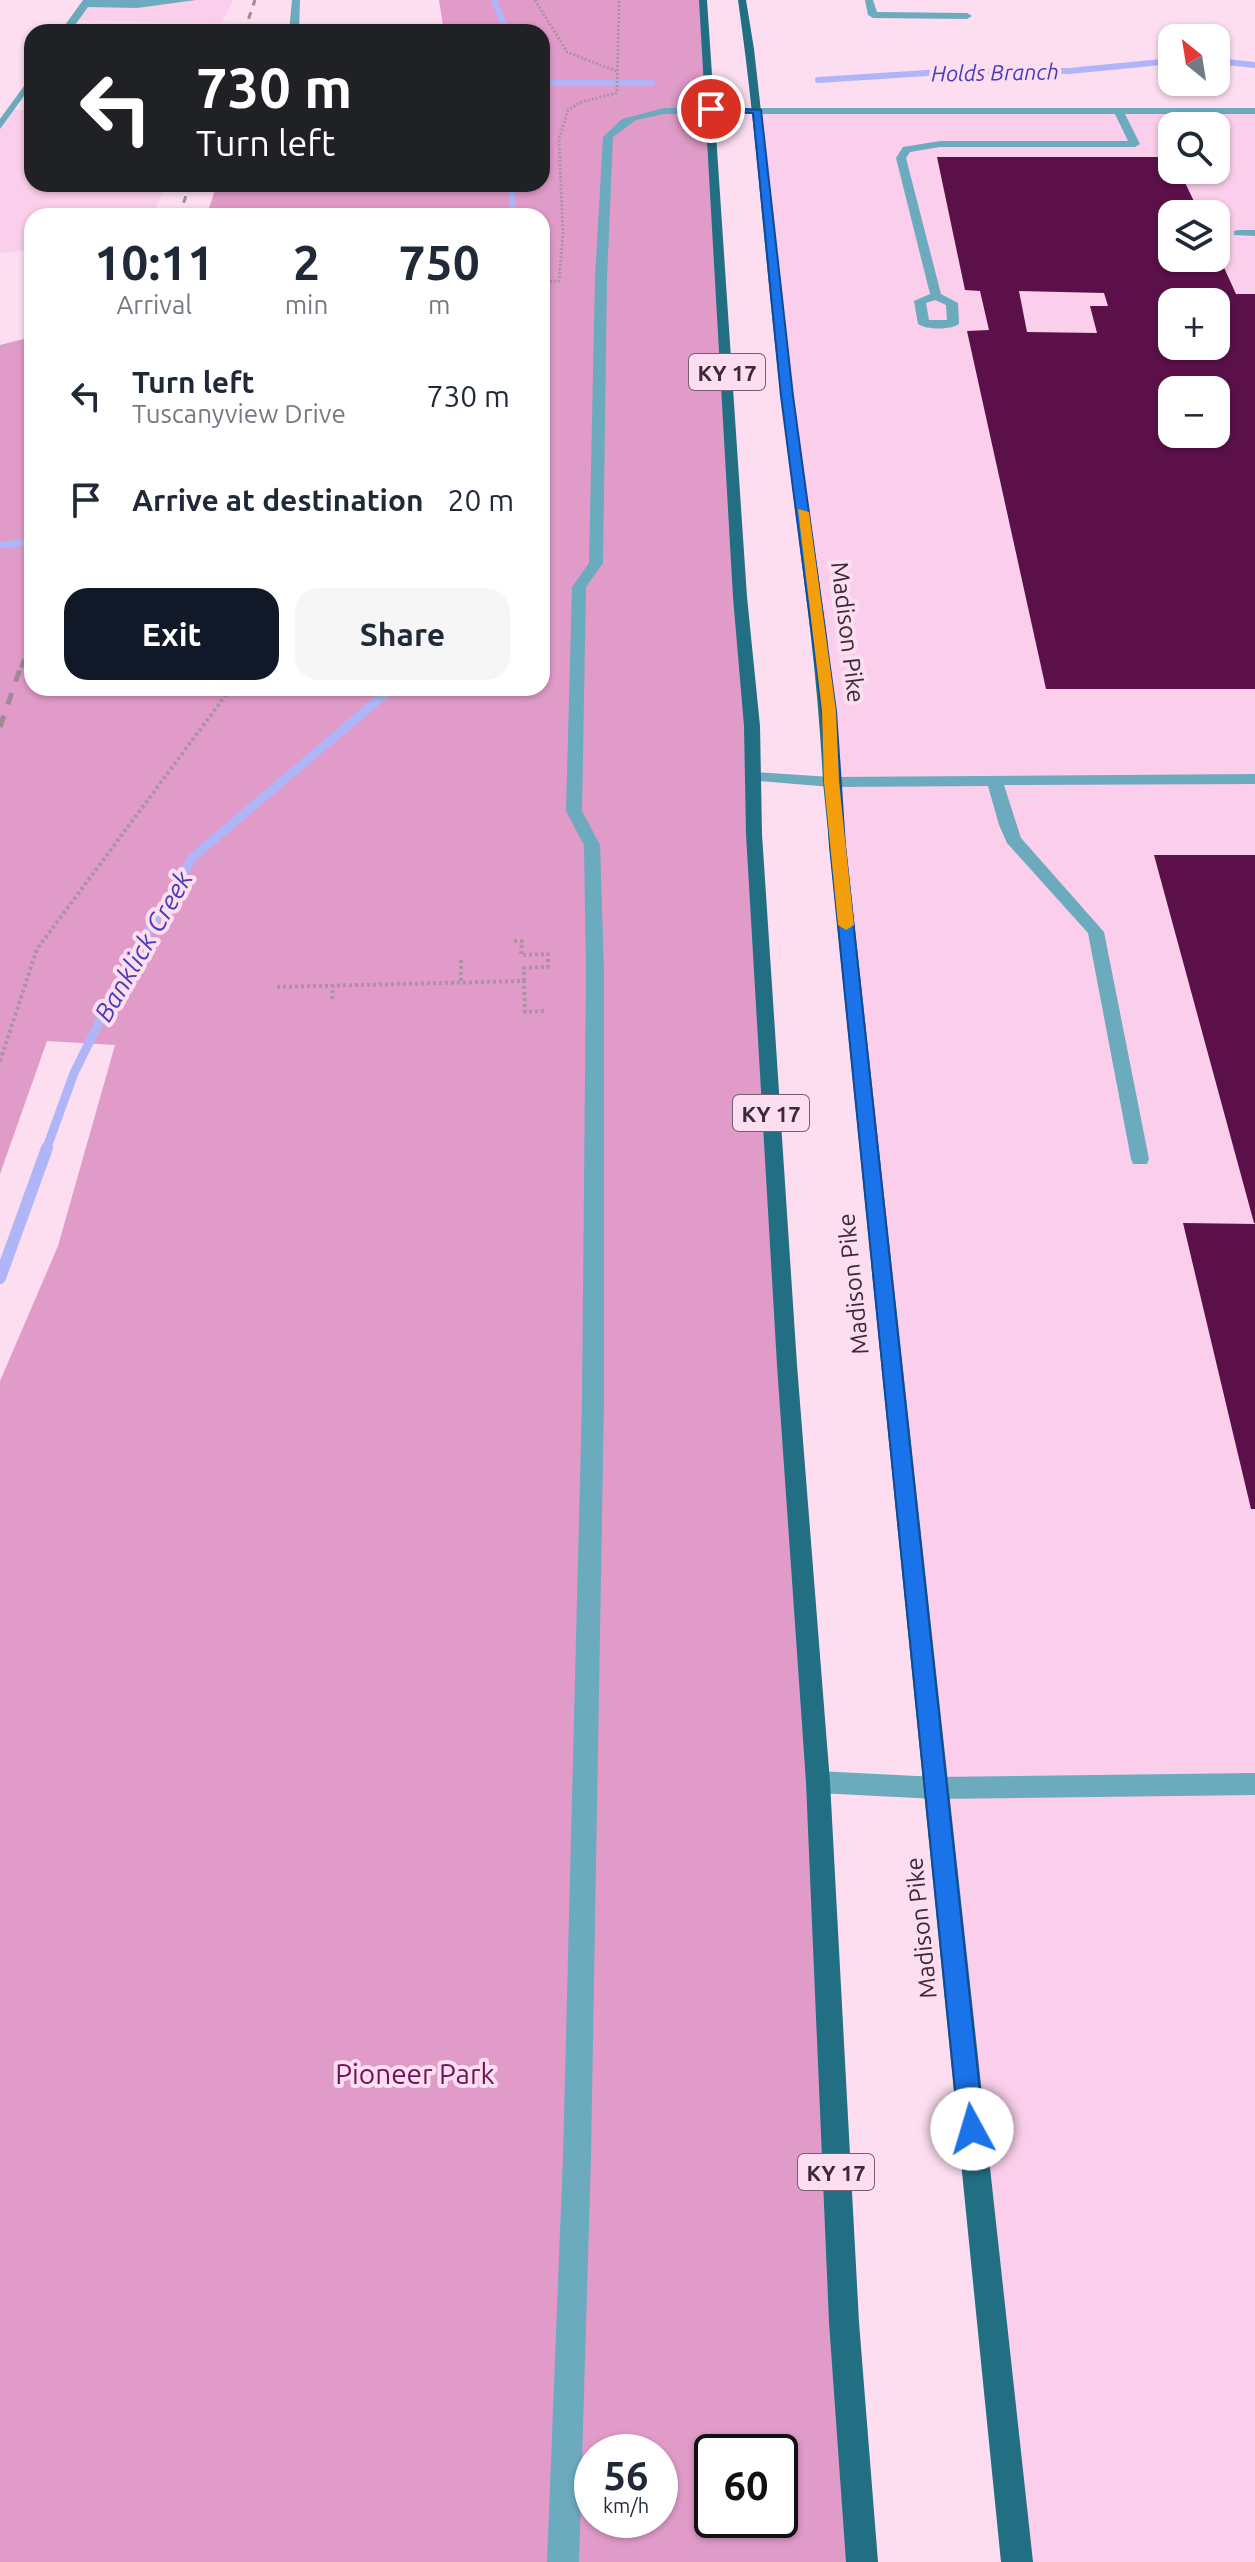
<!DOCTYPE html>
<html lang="en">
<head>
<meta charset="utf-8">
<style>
	:root { --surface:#fff; --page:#f6f6f7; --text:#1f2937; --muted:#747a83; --accent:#111827 }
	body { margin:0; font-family:Ubuntu,sans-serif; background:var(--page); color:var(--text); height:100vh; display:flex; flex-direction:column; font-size:30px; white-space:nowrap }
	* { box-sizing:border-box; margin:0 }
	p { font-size:26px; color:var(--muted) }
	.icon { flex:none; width:44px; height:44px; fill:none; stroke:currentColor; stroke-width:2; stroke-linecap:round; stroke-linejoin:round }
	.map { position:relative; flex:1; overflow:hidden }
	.drawer { position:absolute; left:24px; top:208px; width:526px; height:488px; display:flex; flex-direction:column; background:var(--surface); border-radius:24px; box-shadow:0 2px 6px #0004 }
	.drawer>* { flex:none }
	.banner { position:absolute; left:24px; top:24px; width:526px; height:168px; border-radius:24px; box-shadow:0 2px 6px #0004; background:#202124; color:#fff; overflow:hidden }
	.needle { width:52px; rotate:330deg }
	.controls { position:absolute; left:1158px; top:24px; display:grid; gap:16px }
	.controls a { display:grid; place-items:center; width:72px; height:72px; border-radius:16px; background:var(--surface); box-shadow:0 2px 6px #0004; font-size:40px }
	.speed { position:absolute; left:574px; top:2434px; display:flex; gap:16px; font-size:40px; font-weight:700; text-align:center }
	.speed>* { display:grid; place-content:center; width:104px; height:104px; border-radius:50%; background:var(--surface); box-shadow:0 2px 6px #0004; line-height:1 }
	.speed small { font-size:20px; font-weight:400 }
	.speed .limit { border:4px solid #111; border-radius:12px; background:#fff; color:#111 }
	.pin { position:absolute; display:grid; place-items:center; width:68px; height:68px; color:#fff; margin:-34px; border:4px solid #fff; border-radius:50%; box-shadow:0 2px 8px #0007 }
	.me { position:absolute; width:88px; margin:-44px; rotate:354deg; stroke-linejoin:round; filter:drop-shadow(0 0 6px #0008) }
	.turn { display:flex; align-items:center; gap:28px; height:168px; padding:0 40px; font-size:36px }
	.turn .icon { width:104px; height:104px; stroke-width:2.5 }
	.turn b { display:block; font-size:56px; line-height:68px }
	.eta { display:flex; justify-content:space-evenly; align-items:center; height:136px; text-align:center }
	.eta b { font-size:48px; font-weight:700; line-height:56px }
	.action { display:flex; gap:16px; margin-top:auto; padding:16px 40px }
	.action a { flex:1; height:92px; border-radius:24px; background:var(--accent); color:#fff; font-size:32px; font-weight:700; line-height:92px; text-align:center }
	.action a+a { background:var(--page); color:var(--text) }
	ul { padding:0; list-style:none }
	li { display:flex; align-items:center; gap:24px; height:104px; padding:0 40px }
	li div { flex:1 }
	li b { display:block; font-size:30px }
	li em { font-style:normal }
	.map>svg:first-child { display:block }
	.built { fill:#fbceeb; fill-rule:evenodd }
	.green { fill:#e09bc9; fill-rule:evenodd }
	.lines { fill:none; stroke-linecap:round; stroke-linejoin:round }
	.stream-far3 { stroke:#afb5f6; stroke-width:6 }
	.stream-far2 { stroke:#afb5f6; stroke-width:7 }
	.stream-far1 { stroke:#afb5f6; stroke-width:9 }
	.stream { stroke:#afb5f6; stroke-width:12 }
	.building { fill:#5b1049; fill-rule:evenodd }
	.path-far1 { stroke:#ac93a2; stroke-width:3; stroke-dasharray:2 2; stroke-linecap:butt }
	.path { stroke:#ac93a2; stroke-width:4; stroke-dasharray:3 3; stroke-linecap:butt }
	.minor { fill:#6caabe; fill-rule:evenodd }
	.major { fill:#226e83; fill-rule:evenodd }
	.rail-far2 { stroke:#a18998; stroke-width:3; stroke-dasharray:7 7; stroke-linecap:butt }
	.rail-far1 { stroke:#a18998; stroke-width:4; stroke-dasharray:9 9; stroke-linecap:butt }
	.rail { stroke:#a18998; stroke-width:5; stroke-dasharray:12 12; stroke-linecap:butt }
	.route { fill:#1a73e8; stroke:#114b97; stroke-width:2 }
	.slow { fill:#f59e0b }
	.labels { text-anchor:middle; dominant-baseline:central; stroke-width:8; stroke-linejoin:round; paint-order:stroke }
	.far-water-label { font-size:22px; font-style:italic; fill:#483db7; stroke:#fcdef0 }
	.shield { fill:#fcdef0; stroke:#76606e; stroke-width:2 }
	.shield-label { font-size:22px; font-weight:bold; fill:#3c2a36 }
	.street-label { font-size:24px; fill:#3c2a36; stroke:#fcdef0 }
	.water-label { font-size:26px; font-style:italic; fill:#483db7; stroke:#fcdef0 }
	.near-park-label { font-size:28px; fill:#70125a; stroke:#fcdef0 }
</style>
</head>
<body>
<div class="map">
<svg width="1255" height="2562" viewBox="0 0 1255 2562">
	<rect width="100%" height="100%" fill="#fcdef0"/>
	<path class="built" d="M88 0H233L222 23 73 20Z
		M10 110H32V184H165L153 216H32V250L0 253V126Z
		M757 110 1255 111V2562H1017ZM1172 126H1216V170H1172ZM1172 214H1216V258H1172ZM1172 302H1216V346H1172ZM1172 390H1216V434H1172Z"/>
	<path class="green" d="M439 0H703L862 2562H0V1381L58 1246 115 1045 47 1041 0 1174V345L32 337V688H542V216H213L208 211 217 184H542V32H444ZM592 2452H660V2520H592ZM712 2452H780V2520H712Z"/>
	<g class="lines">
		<path class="stream-far3" d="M494 0 507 32
			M1216 61 1255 65
			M818 80 958 71H1069L1172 61
			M542 83H652
			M512 184 513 216"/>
		<path class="stream-far2" d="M0 545 32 542"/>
		<path class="stream-far1" d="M46 1150 74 1073 126 968 193 857 392 688"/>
		<path class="stream" d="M0 1278 47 1148"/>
	</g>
	<path class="building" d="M937 157H1172V170H1179L1200 214H1172V258H1216V250L1236 294H1255V689H1046L967 331 989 330 980 291 965 290ZM1019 291 1104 293 1108 306H1090L1097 333 1027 332ZM1172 302H1216V346H1172ZM1172 390H1216V434H1172Z
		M1154 855H1255V1223H1254Z
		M1183 1223 1255 1224V1509H1251Z"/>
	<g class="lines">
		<path class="path-far1" d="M535 0 567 52 616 71
			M542 282 559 281 563 233 559 139 568 110 581 102 617 93 619 0"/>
		<path class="path" d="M514 941H522L521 955 548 954V967L524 968V981
			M461 960V983
			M277 987 524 981 525 1012 545 1011
			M332 999 333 985
			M0 1061 37 949 231 688"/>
		<path class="minor" d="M83 0H196L137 8 88 7 70 32H60Z
			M292 0H300L299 32H289Z
			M865 0H873L877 12 967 13 972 16 967 19 873 18 868 15Z
			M32 75V85L0 129V119Z
			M664 108H1255V114H1125L1140 144 1135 147H940L910 152 906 158 941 294 958 303 959 324C950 330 927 330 918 324L914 301 930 294 896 158 903 147 940 141H1128L1115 114H664L636 120 613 137 607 278 603 563 586 587 582 811 600 845 604 971V1400L591 2156 579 2562H547L563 2156 582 1400 586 971 584 845 566 811 572 587 589 563 595 278 603 137 622 119ZM935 300 946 305 947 320H929L926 303Z
			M1238 230H1255V236L1234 235V231Z
			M753 772 831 777 1255 774V784L1004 785 1021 838 1104 932 1149 1159 1147 1164H1133L1131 1159 1088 933 1007 843 999 825 988 786 831 787 747 780 745 777Z
			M818 1771 936 1777 1255 1773V1795L936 1799 818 1793 809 1790 806 1782 809 1774Z"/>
		<path class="major" d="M699 0H707L747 597 760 726 762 834 797 1365 830 1782 859 2322 878 2562H846L829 2322 806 1782 777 1365 746 834 744 726 733 597Z
			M738 0H746L754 49 793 397 827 637 839 782 1033 2562H1001L823 782C817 653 796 526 781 397 765 265 757 132 738 0Z"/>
		<path class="rail-far2" d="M244 32 255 0
			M179 216 190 184"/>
		<path class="rail-far1" d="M21 668 32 636"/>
		<path class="rail" d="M0 727 21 666"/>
	</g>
	<path class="route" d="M711 107 761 110 793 396 836 711 845 846 984 2129 980 2137 972 2141 963 2137 959 2129 830 846 822 711 781 396 753 113 708 111Z"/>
	<path class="slow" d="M798 509 809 512 836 711 839 782 854 925 846 930 838 925 824 782 822 711Z"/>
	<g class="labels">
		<g class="far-water-label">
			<text transform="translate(995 72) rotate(-1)">Holds Branch</text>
		</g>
		<g class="shield">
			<rect x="689" y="354" width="76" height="36" rx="6"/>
			<rect x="733" y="1095" width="76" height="36" rx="6"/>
			<rect x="798" y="2154" width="76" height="36" rx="6"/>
		</g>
		<g class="shield-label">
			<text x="727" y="372">KY 17</text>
			<text x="771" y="1113">KY 17</text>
			<text x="836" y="2172">KY 17</text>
		</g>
		<g class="street-label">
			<text transform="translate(848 632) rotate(83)">Madison Pike</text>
			<text transform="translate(853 1284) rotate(-96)">Madison Pike</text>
			<text transform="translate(921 1928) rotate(-96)">Madison Pike</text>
		</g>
		<g class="water-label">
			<text transform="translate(143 946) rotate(-60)">Banklick Creek</text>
		</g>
		<g class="near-park-label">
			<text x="415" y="2073">Pioneer Park</text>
		</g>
	</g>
</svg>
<div class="controls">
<a><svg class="needle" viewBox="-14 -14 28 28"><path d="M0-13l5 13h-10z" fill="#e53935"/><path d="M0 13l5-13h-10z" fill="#747a83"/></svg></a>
<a><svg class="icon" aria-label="search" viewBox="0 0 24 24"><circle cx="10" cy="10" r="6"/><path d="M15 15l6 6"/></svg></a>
<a><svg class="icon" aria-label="layers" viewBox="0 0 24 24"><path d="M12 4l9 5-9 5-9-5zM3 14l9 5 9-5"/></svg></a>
<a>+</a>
<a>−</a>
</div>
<div class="speed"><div>56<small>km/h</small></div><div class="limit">60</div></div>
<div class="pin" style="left:711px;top:109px;background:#d93025"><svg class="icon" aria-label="arrive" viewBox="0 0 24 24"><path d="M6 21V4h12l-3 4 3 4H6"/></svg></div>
<svg class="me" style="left:972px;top:2129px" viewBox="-20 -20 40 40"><circle r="19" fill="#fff"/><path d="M0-13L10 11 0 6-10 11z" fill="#1a73e8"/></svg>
<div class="banner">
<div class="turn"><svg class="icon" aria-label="left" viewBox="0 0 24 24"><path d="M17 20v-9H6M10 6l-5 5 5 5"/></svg><div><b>730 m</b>Turn left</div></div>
</div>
<section class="drawer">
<div class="eta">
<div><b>10:11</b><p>Arrival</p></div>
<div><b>2</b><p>min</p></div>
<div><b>750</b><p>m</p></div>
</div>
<ul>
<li><svg class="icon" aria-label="left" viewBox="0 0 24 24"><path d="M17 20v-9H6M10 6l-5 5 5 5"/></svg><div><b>Turn left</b><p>Tuscanyview Drive</p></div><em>730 m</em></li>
<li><svg class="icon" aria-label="arrive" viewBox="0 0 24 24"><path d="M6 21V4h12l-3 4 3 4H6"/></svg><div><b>Arrive at destination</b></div><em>20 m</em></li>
</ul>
<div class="action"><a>Exit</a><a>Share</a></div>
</section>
</div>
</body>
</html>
